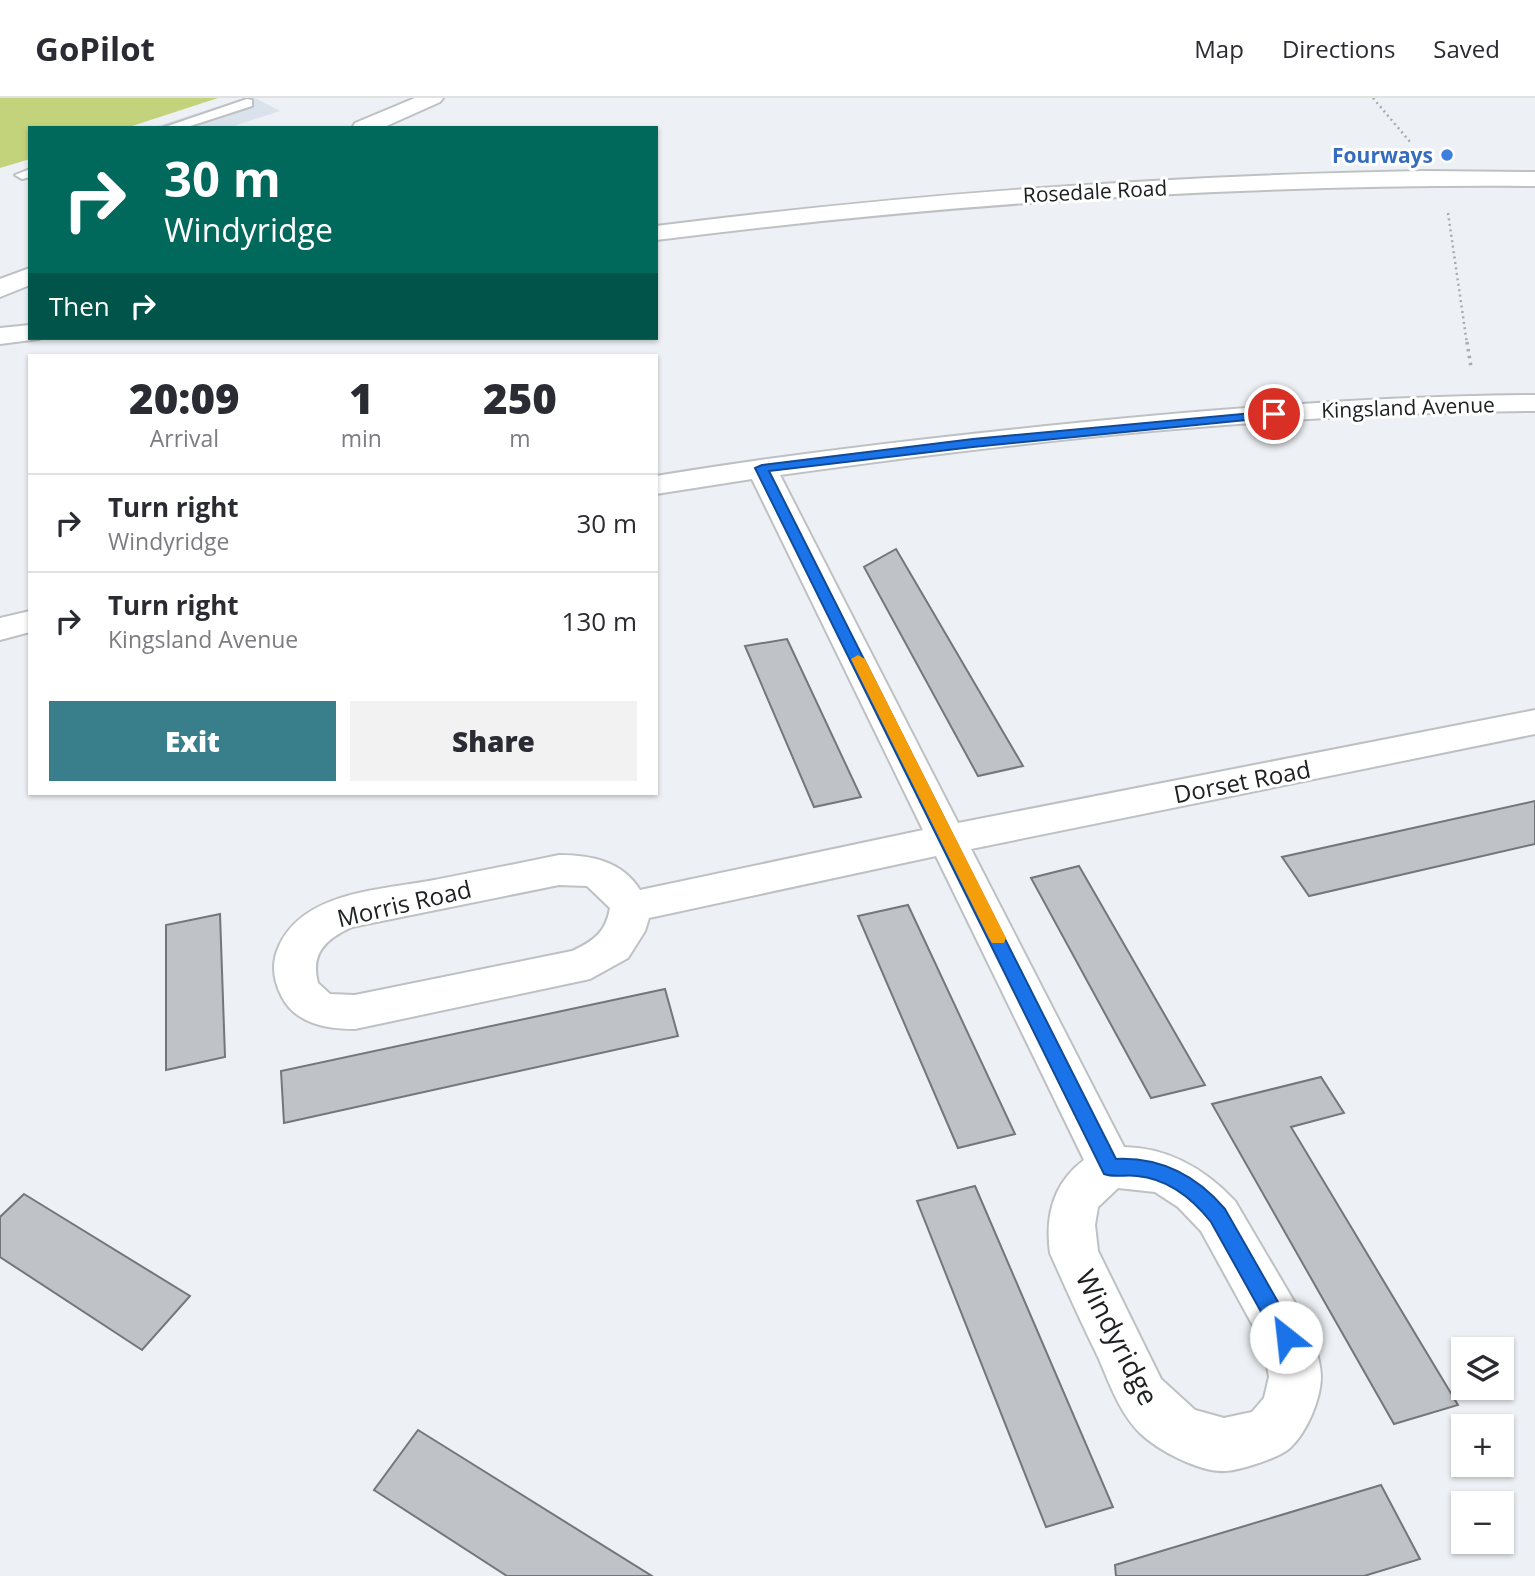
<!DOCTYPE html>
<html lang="en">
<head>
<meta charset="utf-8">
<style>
	:root { --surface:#fff; --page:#f2f2f3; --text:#2b2b33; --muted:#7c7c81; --line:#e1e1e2; --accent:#397f8b }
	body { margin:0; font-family:"Open Sans",sans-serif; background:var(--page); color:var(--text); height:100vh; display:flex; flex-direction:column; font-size:26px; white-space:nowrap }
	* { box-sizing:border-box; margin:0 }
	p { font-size:23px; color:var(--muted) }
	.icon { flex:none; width:38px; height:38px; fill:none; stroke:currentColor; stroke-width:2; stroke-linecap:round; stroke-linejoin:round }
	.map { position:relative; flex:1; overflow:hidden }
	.drawer { position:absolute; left:28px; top:256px; width:630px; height:441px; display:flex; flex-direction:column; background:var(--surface); border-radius:0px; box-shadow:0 2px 5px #0004 }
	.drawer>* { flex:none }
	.hud { position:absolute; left:28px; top:28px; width:630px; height:214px; border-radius:0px; box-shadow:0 2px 5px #0004; background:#00695c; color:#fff; overflow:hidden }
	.controls { position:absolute; left:1451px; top:1239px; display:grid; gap:14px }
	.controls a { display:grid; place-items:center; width:63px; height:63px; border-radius:0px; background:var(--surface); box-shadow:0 2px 5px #0004; font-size:35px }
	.pin { position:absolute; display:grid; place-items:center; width:60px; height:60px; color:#fff; margin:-30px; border:4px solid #fff; border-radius:50%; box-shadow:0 2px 7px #0007 }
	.me { position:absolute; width:77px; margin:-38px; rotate:331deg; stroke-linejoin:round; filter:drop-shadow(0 0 5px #0008) }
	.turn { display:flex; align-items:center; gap:24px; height:147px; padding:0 21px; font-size:32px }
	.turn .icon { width:91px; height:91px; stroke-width:2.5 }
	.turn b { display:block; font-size:49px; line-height:60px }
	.then { display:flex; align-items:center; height:66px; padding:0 21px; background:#0003; gap:14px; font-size:26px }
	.eta { display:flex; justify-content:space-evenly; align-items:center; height:119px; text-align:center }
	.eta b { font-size:42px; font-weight:800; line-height:49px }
	.cta { display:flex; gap:14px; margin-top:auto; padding:14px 21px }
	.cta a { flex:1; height:80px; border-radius:0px; background:var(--accent); color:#fff; font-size:28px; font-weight:800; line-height:80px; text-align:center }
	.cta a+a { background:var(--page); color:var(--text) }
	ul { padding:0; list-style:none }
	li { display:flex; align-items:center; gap:21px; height:98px; padding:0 21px; border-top:2px solid var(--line) }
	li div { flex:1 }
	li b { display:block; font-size:26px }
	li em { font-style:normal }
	header { display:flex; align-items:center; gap:42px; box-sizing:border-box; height:98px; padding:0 35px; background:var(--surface); border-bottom:2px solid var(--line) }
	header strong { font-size:33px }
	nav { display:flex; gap:38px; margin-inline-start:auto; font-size:24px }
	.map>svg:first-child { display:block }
	.built { fill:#dae3ec }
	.green { fill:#c3d37c }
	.building { fill:#bfc2c6; stroke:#74777a; stroke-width:2 }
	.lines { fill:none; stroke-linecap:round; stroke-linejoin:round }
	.lane-casing { stroke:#bec1c4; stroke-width:4 }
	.street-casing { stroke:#bec1c4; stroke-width:4 }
	.path-far1 { stroke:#a9abae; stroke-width:2.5; stroke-dasharray:2 3.5; stroke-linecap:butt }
	.path { stroke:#a9abae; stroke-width:3.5; stroke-dasharray:2.5 4.5; stroke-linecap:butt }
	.lane { fill:#fff; fill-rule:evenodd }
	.street { fill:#fff; fill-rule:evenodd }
	.route { fill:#1a73e8; stroke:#114b97; stroke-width:2 }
	.slow { fill:#f59e0b }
	.shop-dot { fill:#3f7fe0; stroke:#fff; stroke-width:2.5 }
	.labels { text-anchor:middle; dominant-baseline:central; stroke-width:6; stroke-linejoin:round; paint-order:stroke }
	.far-shop-label { font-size:21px; font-weight:bold; fill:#366cbe; stroke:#fff; text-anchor:end }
	.far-street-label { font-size:21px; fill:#202122; stroke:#fff }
	.street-label { font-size:24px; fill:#202122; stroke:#fff }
	.near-street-label { font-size:28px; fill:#202122; stroke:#fff }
</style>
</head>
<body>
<header>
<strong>GoPilot</strong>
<nav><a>Map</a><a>Directions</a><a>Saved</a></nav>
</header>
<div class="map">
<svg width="1535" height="1478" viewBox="0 0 1535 1478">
	<rect width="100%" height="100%" fill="#edf0f4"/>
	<path class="built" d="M244 0H255L280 13 228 30H151Z"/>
	<path class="green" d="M0 0H218L126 30H30V61L0 70Z"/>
	<path class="building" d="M896 451 1023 668 978 678 864 469Z
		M787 541 861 699 814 709 745 548Z
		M1535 703V746L1309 798 1282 759Z
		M1079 768 1205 987 1151 1000 1031 780Z
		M908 807 1015 1036 958 1050 858 818Z
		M220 816 225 959 166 972V827Z
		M665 891 678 938 284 1025 281 973Z
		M1321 979 1344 1015 1291 1029 1458 1307 1394 1326 1212 1006Z
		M975 1088 1113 1409 1046 1429 917 1103Z
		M24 1096 190 1198 142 1252 0 1159V1119Z
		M418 1332 652 1478H507L374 1392Z
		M1381 1387 1420 1461 1364 1478H1116L1115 1467Z"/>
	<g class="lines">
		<defs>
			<path id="lane" d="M247 1 252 2V8L184 30H162Z
				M30 71V79L22 81 15 77Z"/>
			<path id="street" d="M415 0H443L440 4 382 30H352L355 25Z
				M1425 73 1535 74V88C1240 86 949 105 656 142V128C912 96 1167 77 1425 73Z
				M30 170V187L0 199V181Z
				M30 227V240L39 241 0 246V230Z
				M1535 297V313C1283 315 1030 342 780 377L958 725 1535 612V636L971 751 1124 1049C1169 1050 1205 1071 1235 1103L1305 1222C1312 1239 1320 1259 1321 1278 1321 1301 1307 1334 1290 1350 1279 1360 1241 1372 1226 1373 1201 1375 1157 1352 1140 1335 1120 1315 1110 1287 1099 1261 1082 1226 1066 1191 1050 1155 1045 1119 1053 1085 1084 1062L936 758 649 820 645 833 628 860 590 881 355 931C327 931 296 926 282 899 273 882 271 865 279 848 304 793 382 792 434 782 475 774 517 766 559 757 591 757 622 763 640 792L923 732 752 381 656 396V378C795 355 936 339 1076 325 1229 310 1381 298 1535 297ZM559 787 587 788 610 810C606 834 594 843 572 853L355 897 330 896 318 885C310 855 326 841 352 829ZM1118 1090 1155 1094 1178 1109 1201 1133 1263 1246 1269 1279 1264 1300 1252 1314 1224 1320 1195 1312 1161 1281 1098 1153 1095 1127 1098 1109Z
				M30 513V534L0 542V520Z"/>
		</defs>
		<use href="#lane" class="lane-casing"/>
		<use href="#street" class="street-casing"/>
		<path class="path-far1" d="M1373 0 1411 45
			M1448 115 1467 246"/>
		<path class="path" d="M1467 244 1471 269"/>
		<use href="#lane" class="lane"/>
		<use href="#street" class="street"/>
	</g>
	<path class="route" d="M1274 313 1280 316 1278 319 973 349 769 373 1116 1061C1161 1059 1196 1077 1225 1111L1294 1232 1297 1239 1294 1246 1286 1249 1279 1246 1211 1124C1192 1100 1169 1081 1137 1078 1126 1076 1115 1080 1104 1076L755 370 762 367 973 341Z"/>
	<path class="slow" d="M858 557 865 561 1006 840 1004 845H992L989 840 851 561Z"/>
	<circle class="shop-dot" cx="1447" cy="57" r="7"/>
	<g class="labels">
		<g class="far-shop-label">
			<text x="1433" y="57">Fourways</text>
		</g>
		<g class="far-street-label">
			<text transform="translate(1095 93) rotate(-3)">Rosedale Road</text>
			<text transform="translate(1408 309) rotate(-2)">Kingsland Avenue</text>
		</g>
		<g class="street-label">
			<text transform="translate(1242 683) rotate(-11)">Dorset Road</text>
			<text transform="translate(404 805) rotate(-13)">Morris Road</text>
		</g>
		<g class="near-street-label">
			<text transform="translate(1118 1239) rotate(63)">Windyridge</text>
		</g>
	</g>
</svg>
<div class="controls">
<a><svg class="icon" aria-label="layers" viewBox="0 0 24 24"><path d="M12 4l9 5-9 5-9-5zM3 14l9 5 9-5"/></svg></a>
<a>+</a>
<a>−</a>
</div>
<div class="pin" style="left:1274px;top:316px;background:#d93025"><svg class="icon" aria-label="arrive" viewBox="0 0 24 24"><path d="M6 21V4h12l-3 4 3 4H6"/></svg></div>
<svg class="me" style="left:1286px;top:1239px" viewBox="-20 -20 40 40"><circle r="19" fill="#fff"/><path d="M0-13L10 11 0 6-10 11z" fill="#1a73e8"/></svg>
<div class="hud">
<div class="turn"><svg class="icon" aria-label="right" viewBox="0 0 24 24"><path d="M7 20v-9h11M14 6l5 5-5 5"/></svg><div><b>30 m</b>Windyridge</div></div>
<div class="then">Then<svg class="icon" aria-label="right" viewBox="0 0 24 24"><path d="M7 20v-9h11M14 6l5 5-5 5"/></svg></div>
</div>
<section class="drawer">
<div class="eta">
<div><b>20:09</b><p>Arrival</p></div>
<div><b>1</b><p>min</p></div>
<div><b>250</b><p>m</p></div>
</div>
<ul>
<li><svg class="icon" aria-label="right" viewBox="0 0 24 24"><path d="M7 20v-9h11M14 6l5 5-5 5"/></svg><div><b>Turn right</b><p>Windyridge</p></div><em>30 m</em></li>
<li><svg class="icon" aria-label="right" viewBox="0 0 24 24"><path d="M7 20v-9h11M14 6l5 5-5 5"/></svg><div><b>Turn right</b><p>Kingsland Avenue</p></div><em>130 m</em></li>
</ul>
<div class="cta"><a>Exit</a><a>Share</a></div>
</section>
</div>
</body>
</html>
